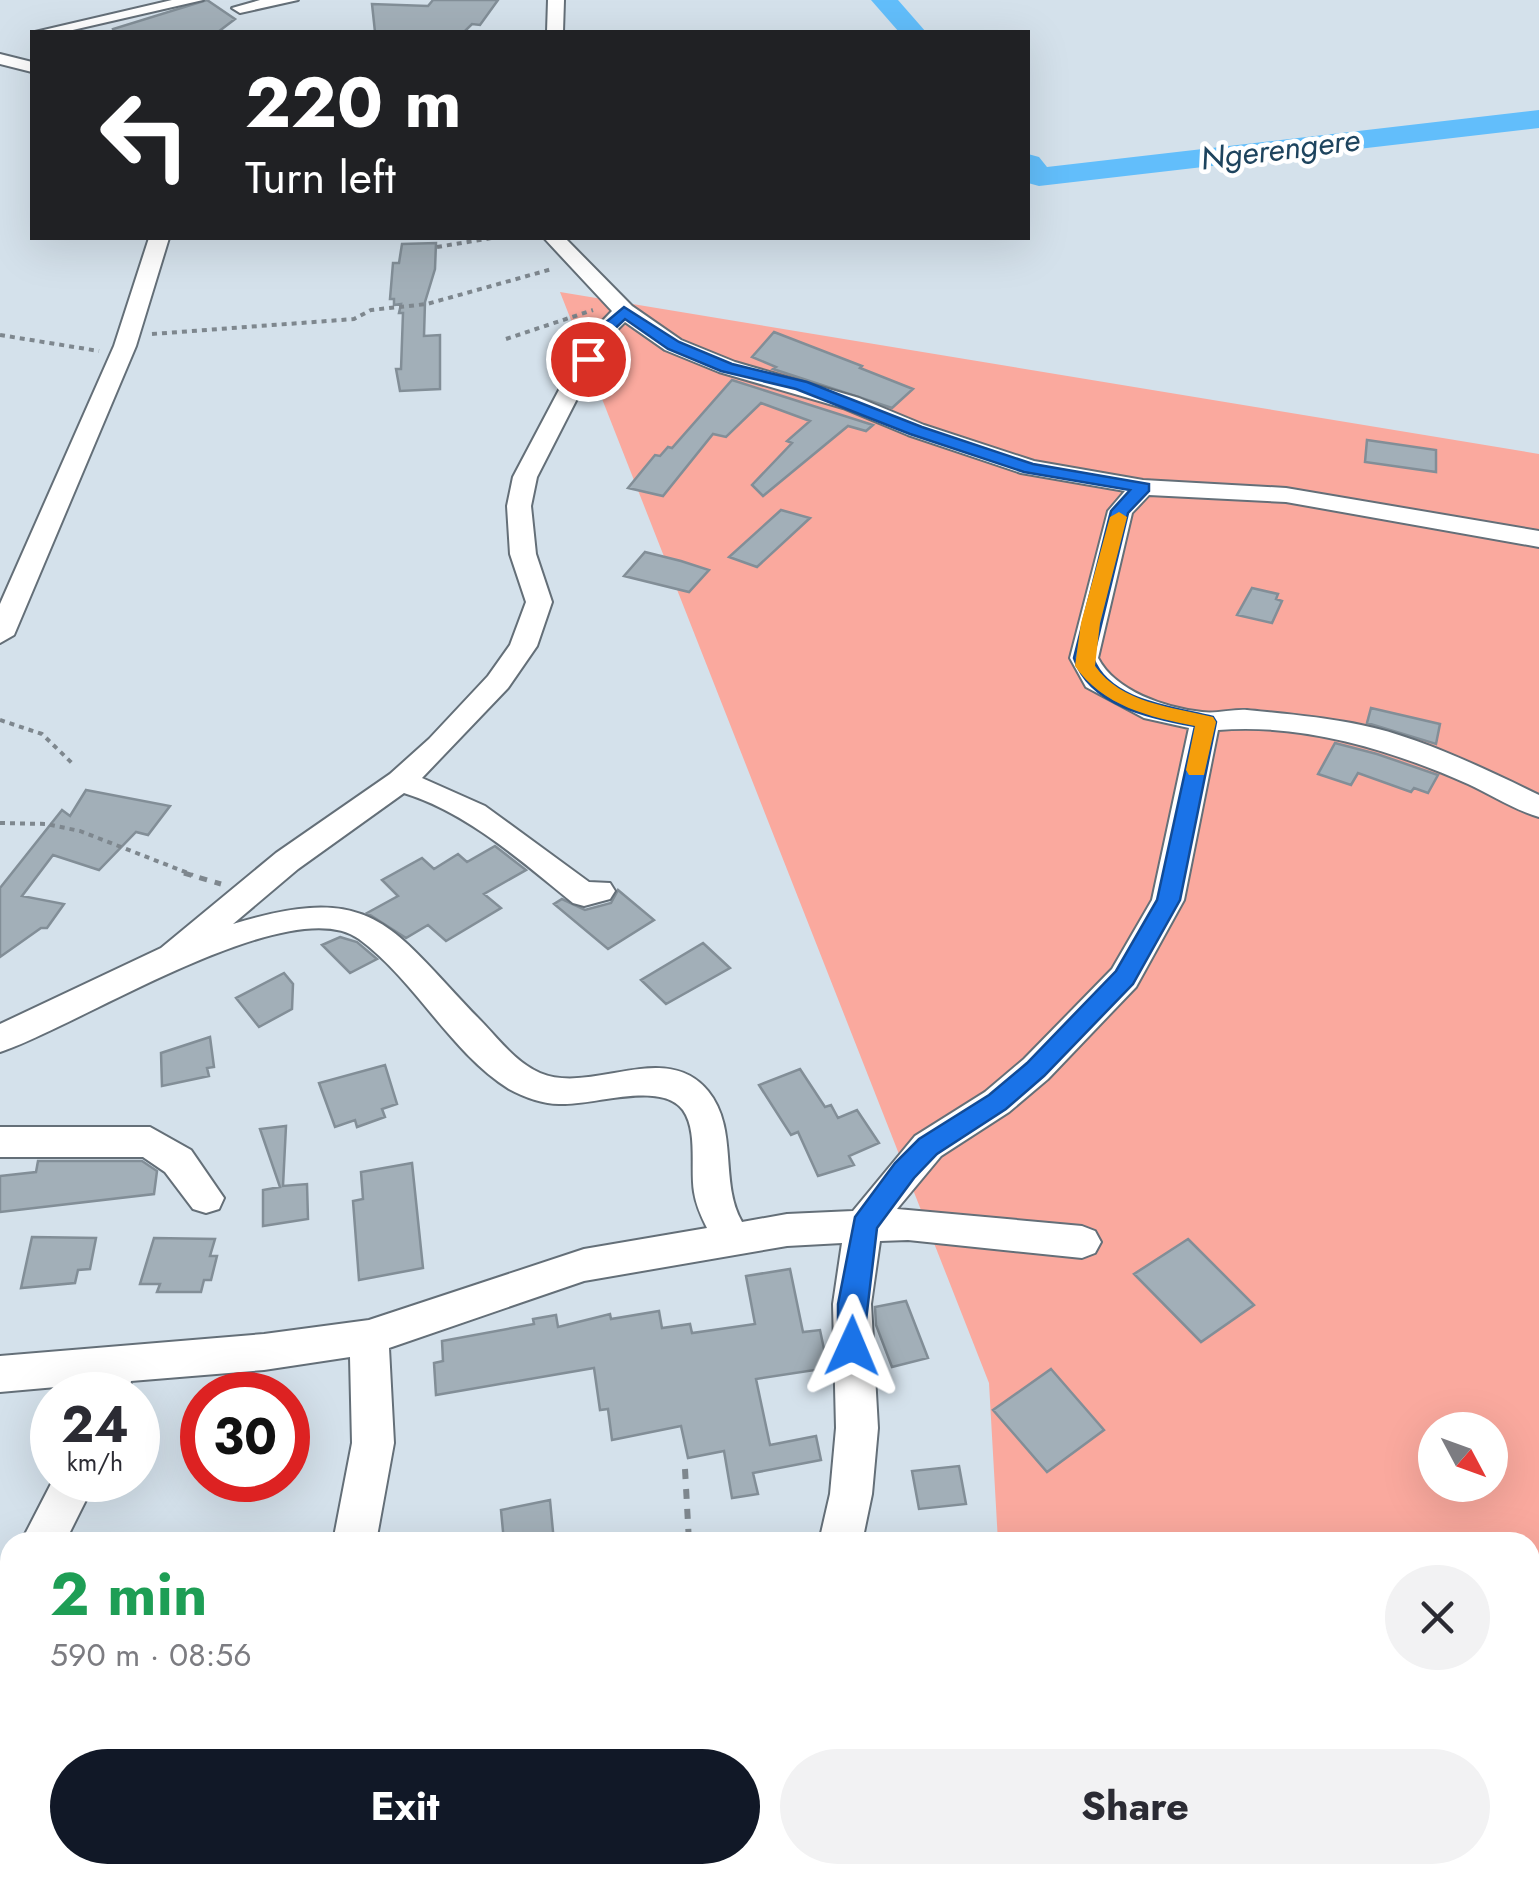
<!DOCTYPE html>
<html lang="en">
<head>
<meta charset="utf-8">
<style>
	:root { --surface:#fff; --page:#f2f2f3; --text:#2b2b33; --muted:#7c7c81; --accent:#111827 }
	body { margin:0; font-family:Jost,sans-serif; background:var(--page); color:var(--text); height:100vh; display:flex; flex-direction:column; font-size:38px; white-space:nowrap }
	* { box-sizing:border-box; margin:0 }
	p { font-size:32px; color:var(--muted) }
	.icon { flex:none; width:55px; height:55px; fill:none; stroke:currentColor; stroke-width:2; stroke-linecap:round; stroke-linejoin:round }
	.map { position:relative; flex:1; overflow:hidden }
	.drawer { position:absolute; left:0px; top:1532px; width:1540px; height:352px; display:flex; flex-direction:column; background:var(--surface); border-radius:30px 30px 0 0; box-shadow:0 10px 40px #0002 }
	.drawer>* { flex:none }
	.banner { position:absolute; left:30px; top:30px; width:1000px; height:210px; border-radius:0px; box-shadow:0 10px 40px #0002; background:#202124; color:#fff; overflow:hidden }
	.needle { width:65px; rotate:131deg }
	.buttons { position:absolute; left:1418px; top:1412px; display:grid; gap:20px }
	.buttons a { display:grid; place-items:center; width:90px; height:90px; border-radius:50%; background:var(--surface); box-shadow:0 10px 40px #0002; font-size:50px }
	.speed { position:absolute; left:30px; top:1372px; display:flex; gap:20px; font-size:50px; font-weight:700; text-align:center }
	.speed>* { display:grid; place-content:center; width:130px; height:130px; border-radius:50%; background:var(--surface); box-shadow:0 10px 40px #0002; line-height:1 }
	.speed small { font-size:25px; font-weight:400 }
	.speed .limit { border:15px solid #d22; background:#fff; color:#111 }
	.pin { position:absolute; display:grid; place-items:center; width:85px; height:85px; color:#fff; margin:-42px; border:5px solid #fff; border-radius:50%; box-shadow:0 2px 10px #0007 }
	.me { position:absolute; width:110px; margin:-55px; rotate:1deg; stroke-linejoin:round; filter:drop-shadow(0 0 8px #0008) }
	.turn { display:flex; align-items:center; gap:35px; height:210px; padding:0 50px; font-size:45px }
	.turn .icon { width:130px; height:130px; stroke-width:2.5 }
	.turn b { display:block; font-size:70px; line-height:85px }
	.round { display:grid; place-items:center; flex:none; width:105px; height:105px; border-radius:52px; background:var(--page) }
	.head { display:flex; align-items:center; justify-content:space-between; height:170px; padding:0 50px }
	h1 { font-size:60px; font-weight:700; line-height:75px; color:#1e9e55 }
	.button { display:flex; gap:20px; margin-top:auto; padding:20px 50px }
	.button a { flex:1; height:115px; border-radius:60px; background:var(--accent); color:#fff; font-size:40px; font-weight:700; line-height:115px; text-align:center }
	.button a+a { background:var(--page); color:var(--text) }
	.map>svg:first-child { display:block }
	.green { fill:#faa99e; fill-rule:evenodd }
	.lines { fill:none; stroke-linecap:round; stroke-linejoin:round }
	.river { fill:#62befb; fill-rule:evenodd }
	.building { fill:#a2afb8; stroke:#828e97; stroke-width:2.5 }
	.minor-casing { stroke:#646f78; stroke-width:4 }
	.path-far2 { stroke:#7e878e; stroke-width:4; stroke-dasharray:5 5; stroke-linecap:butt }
	.path-far1 { stroke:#7e878e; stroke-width:5; stroke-dasharray:8 8; stroke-linecap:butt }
	.path { stroke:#7e878e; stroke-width:6; stroke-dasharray:10 10; stroke-linecap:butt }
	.minor { fill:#fff; fill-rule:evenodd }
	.route { fill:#1a73e8; stroke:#114b97; stroke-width:2.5 }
	.slow { fill:#f59e0b }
	.labels { text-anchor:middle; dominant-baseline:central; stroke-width:9; stroke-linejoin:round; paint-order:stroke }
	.far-water-label { font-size:32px; font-style:italic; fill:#1e445e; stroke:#fff }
</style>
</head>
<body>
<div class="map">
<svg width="1539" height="1884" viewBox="0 0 1539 1884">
	<rect width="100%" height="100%" fill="#d4e1eb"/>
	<path class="green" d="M560 292 1539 454V1884H1016V1875H1530V1542H998L989 1383ZM1435 1430H1490V1485H1435Z"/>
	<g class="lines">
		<path class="river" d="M871 0H898L926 32H899Z
			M1539 110V128L1039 186 1028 183V154L1039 157 1047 167Z"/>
	</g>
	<path class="building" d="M207 0 235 19 218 32H114L113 29Z
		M433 0H498L480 25 472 24 464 32H375L372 4 428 6Z
		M436 243 435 269 425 302 424 336 440 335V389L400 391 396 369H401L403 313H399L401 304 394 305V299H390L393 263H399L402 244Z
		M774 332 862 366 860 368 913 389 892 408 773 369 776 367 752 357Z
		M732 380 873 425 866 431 848 426 763 496 752 485 792 443 787 441 810 421 761 403 726 437 713 434 663 496 628 488 655 455 660 456 668 447 672 448Z
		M1367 440 1436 450V472L1365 462Z
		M781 510 810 518 757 567 729 557Z
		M645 552 681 561 709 570 689 592 624 576Z
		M1252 588 1278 594 1276 599 1282 601 1272 623 1237 615Z
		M1371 708 1440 724 1436 744 1367 723Z
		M1335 743 1377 754 1438 775 1428 793 1414 788 1411 792 1358 773 1351 785 1318 774Z
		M86 790 170 806 148 835 136 832 99 870 53 855 22 896 64 904 47 928H41L0 957V888L62 810 70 816Z
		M495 846 526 870 484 894 501 908 446 941 428 925 406 938 367 913 398 896 382 880 422 858 434 869 458 854 467 862Z
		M618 890 654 920 608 949 554 904 562 899 585 910 611 903Z
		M340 937 357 942 377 959 350 973 322 945Z
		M703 943 730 968 666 1004 641 980Z
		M284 973 293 984 292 1009 259 1027 236 998Z
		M210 1037 214 1067 207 1068 209 1076 162 1086 161 1053Z
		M385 1065 397 1104 382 1109 385 1117 357 1127 355 1120 335 1127 319 1083Z
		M800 1069 825 1107 831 1105 838 1118 857 1110 879 1143 849 1156 854 1165 818 1176 798 1132 791 1135 759 1085Z
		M286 1126 283 1186 307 1184 308 1219 263 1226V1190L280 1187 260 1129Z
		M38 1161H142L157 1171 154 1194 0 1212V1176L36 1172Z
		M412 1163 423 1268 359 1280 353 1201 363 1199 361 1172Z
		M32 1237 96 1238 90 1269 78 1270 75 1283 21 1288Z
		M154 1238 215 1239 210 1256H217L211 1280H204L201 1292H157L160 1284H140Z
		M1188 1239 1254 1305 1201 1342 1134 1274Z
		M790 1269 803 1332 820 1330 828 1368 756 1379 770 1445 816 1436 821 1460 753 1473 758 1494 732 1498 724 1451 688 1458 681 1426 612 1440 608 1409 600 1410 594 1368 436 1395 434 1363 443 1361 442 1341 534 1324 533 1319 556 1315 558 1327 610 1314 611 1319 659 1311 662 1328 690 1324 692 1333 755 1324 746 1276Z
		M906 1301 928 1358 892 1367 876 1325 875 1307Z
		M1051 1369 1104 1430 1047 1472 993 1410Z
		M959 1466 966 1504 919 1509 912 1471Z
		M550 1500 554 1542H504L501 1510Z"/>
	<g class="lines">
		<defs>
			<path id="minor" d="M172 0H203L64 32H35Z
				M260 0H298L240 13 232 8Z
				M548 0H564L563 32H547Z
				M0 54 32 62V72L0 64Z
				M149 238H169L136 346 14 635 0 643V604L114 346Z
				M544 238H565L632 306 681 340 735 362 859 398 924 425 1034 461 1143 480 1286 488 1539 531V547L1286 502 1149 495 1132 513 1098 658C1115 691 1165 708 1202 712 1217 714 1232 709 1247 710 1285 714 1324 717 1361 725 1417 736 1488 770 1539 795V817C1514 810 1492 795 1468 784 1392 750 1302 723 1218 730L1184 900 1136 987 1048 1079 1009 1112 941 1156 897 1209 1082 1226 1095 1231 1101 1242 1095 1253 1082 1258 908 1240 880 1241 871 1304 878 1428 872 1494 862 1542H819L830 1494 836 1428 833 1304 842 1243 787 1246 584 1281 389 1348 394 1443 376 1542H333L352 1443 350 1357 264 1370 131 1381 128 1395H88L90 1384 0 1392V1356L264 1334 369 1320 584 1249 707 1228C701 1216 696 1205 694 1192 690 1168 698 1131 683 1110 660 1080 593 1106 559 1104 542 1104 524 1097 509 1089 451 1053 415 980 359 939 290 889 75 1028 0 1052V1024L161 948 276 853 390 774 429 739 488 676 510 645 526 602 510 554 507 506 513 477 587 337 612 311ZM625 322 665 350 719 372 843 408 908 435 1021 473 1125 491 1108 511 1070 658 1086 687 1144 718 1189 728 1152 900 1112 969 1024 1059 985 1092 915 1136 853 1211 787 1214 742 1222C719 1182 739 1129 708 1091 665 1039 592 1095 540 1073 517 1063 500 1041 483 1023 390 928 377 880 233 924L298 869 404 793C468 813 521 861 573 903L584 906 610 899 615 891 610 883 589 882 485 806 422 778 508 688 537 646 552 602 536 554 531 506 537 477 607 340Z
				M0 1127H150L191 1150 224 1198 219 1209 206 1213 193 1209 165 1172 143 1157H0Z
				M53 1480H96L65 1542H21Z
				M133 1875H181L184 1884H134Z
				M647 1875H696L693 1884H643Z"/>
		</defs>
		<use href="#minor" class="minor-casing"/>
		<path class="path-far2" d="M437 247 492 238
			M152 334 354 319 371 310 427 304 552 269
			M0 335 99 351
			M506 339 593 310
			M0 720 42 734 74 765
			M0 823 46 824 80 831 193 875"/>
		<path class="path-far1" d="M184 873 221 884"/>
		<path class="path" d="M685 1469 689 1542"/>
		<use href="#minor" class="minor"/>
	</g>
	<path class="route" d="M624 307 679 342 732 364 807 382 922 427 1033 464 1149 484V491L1128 513 1093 658C1109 702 1174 707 1213 717L1216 722 1180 900 1133 984 1044 1076 1006 1109 937 1154 914 1178 877 1228 862 1354 852 1358 842 1354 838 1346V1304L855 1217 895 1163 919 1139 989 1095 1027 1063 1116 971 1157 900 1195 726C1151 718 1090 706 1074 658L1111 511 1130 490 1024 472 910 434 796 389 721 371 668 349 625 319 605 338 593 362H582L580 359 593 333Z"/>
	<path class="slow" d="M1119 512 1127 517 1100 623 1095 666C1121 703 1172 707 1213 717L1216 722 1204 775H1189L1186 770 1195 726C1149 717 1103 706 1075 666L1081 623 1110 517Z"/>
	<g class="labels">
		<g class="far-water-label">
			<text transform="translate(1280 149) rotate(-7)">Ngerengere</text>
		</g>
	</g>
</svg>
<div class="buttons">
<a><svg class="needle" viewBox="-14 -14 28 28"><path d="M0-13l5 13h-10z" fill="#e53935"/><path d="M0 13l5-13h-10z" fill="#7c7c81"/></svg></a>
</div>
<div class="speed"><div>24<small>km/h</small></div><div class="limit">30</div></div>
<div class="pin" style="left:588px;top:359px;background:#d93025"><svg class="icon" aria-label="arrive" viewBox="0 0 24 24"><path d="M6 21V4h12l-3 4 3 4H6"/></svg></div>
<svg class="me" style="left:852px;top:1346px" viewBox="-20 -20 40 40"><path d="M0-17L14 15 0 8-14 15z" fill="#1a73e8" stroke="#fff" stroke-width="4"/></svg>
<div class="banner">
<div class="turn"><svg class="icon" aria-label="left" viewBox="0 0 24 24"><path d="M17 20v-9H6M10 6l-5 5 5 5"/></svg><div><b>220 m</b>Turn left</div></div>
</div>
<section class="drawer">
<div class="head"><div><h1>2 min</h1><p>590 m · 08:56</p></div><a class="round"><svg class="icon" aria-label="close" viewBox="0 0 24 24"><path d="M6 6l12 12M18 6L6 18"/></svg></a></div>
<div class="button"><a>Exit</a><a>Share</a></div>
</section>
</div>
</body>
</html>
